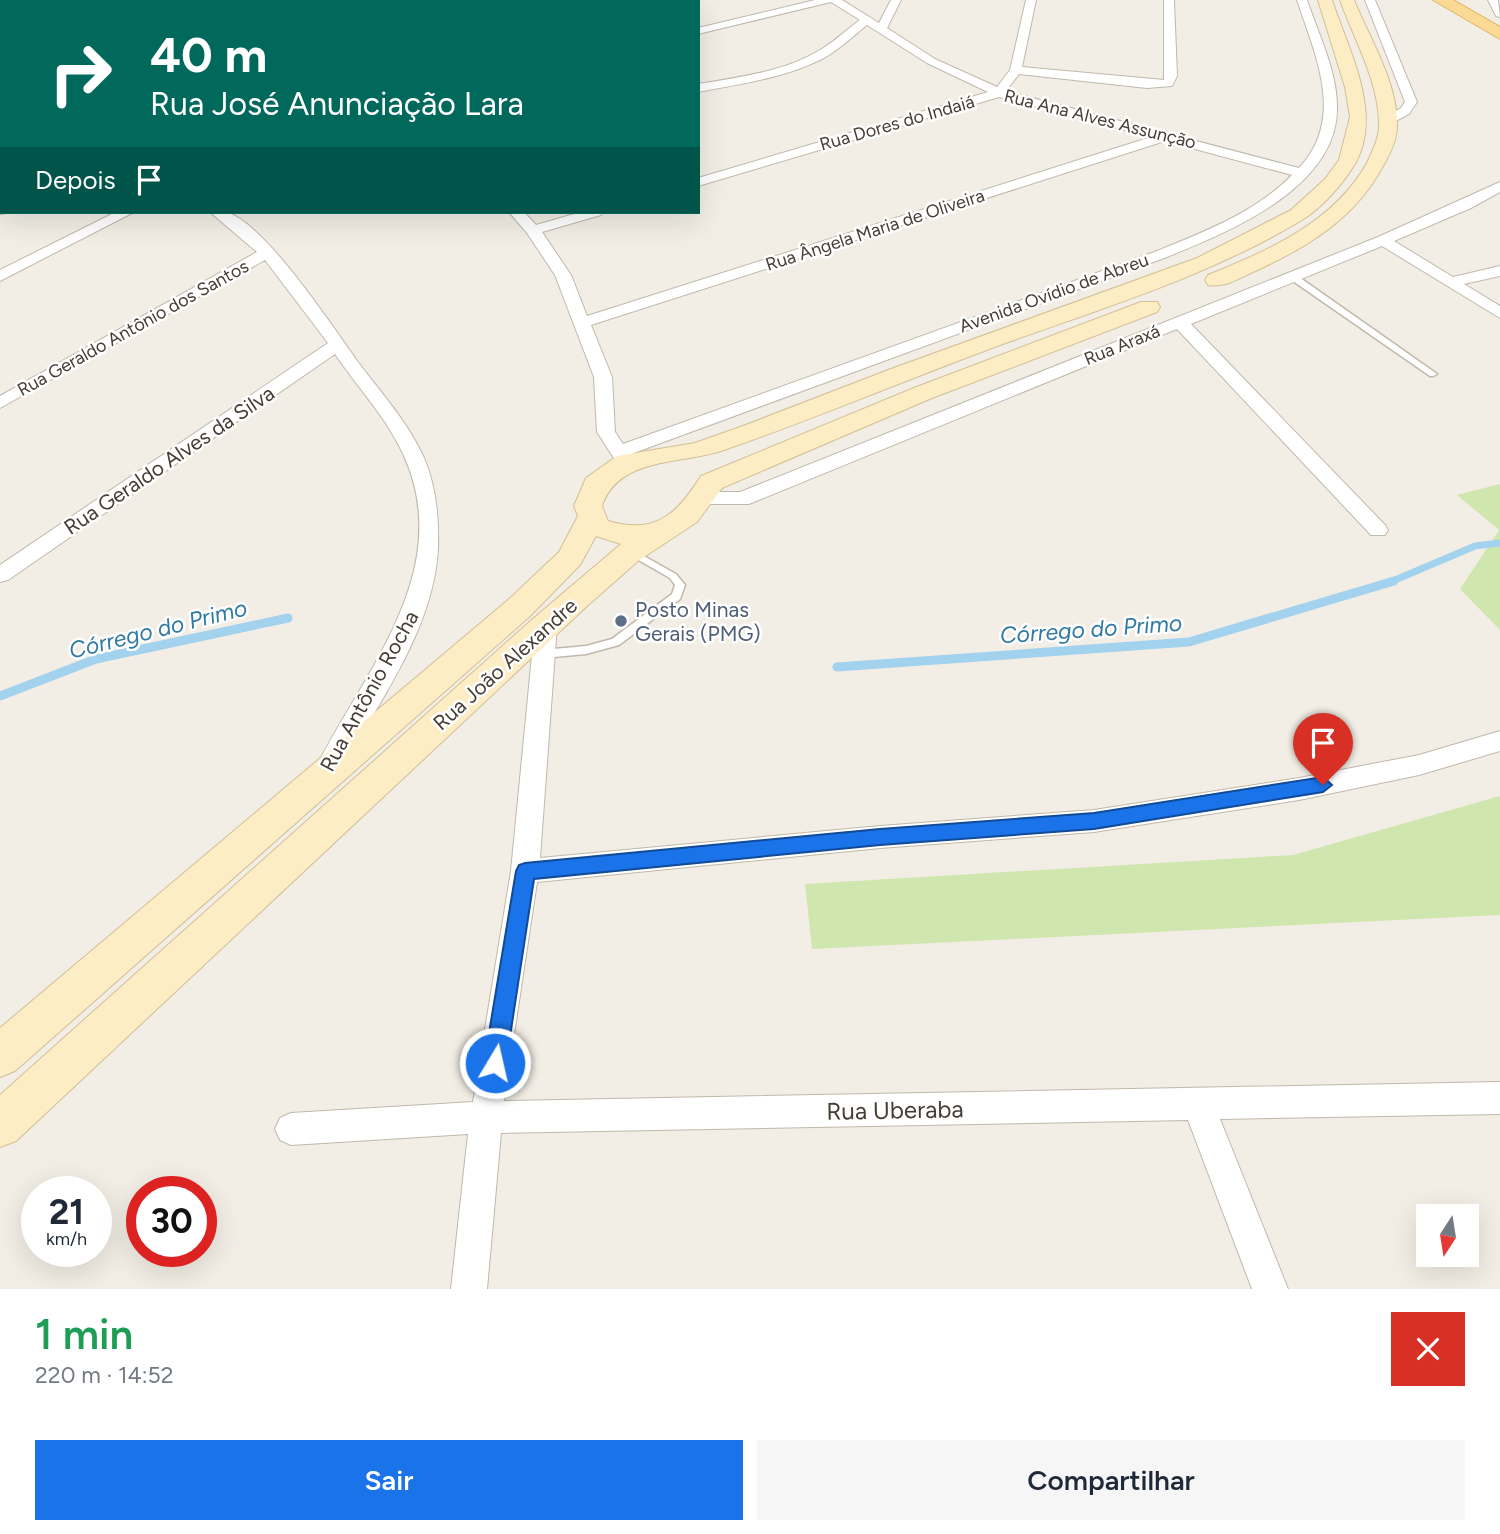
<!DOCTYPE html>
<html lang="pt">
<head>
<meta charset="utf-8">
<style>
	:root { --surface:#fff; --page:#f6f6f7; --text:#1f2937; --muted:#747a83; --accent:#1a73e8 }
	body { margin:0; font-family:Figtree,sans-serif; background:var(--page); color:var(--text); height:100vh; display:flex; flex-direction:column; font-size:26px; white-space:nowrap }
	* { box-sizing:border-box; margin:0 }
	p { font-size:23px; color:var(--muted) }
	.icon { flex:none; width:38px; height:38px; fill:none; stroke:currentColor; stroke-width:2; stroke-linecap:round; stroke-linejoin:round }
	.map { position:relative; height:1289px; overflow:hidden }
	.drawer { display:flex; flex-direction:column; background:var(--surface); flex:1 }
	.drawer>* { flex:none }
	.top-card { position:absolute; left:0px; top:0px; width:700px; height:214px; box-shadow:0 7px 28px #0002; background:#00695c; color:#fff; overflow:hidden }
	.needle { width:46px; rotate:192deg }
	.buttons { position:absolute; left:1416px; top:1204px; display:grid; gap:14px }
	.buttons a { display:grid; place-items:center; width:63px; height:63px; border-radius:0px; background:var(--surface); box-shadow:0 7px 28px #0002; font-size:35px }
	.speed { position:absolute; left:21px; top:1176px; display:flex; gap:14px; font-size:35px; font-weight:700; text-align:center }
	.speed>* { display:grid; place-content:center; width:91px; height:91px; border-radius:50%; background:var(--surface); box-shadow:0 7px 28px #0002; line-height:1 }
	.speed small { font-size:18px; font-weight:400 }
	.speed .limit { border:10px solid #d22; background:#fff; color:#111 }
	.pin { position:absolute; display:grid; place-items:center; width:60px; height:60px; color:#fff; margin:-72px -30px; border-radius:50% 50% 50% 0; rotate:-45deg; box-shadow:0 0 7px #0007 }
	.pin .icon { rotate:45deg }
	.me { position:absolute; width:77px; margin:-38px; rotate:9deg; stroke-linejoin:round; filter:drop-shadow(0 0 5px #0008) }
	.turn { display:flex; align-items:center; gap:24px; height:147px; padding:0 35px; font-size:32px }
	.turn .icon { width:91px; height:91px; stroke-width:2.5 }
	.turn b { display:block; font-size:49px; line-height:60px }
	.then { display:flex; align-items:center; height:66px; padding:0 35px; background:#0003; gap:14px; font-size:26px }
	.round { display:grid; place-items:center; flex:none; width:74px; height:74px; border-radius:0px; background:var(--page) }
	.overview { display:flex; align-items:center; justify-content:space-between; height:119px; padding:0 35px }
	h1 { font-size:42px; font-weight:600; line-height:52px; color:#1e9e55 }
	.primary-button { display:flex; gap:14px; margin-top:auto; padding:14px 35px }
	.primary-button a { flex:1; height:80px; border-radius:0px; background:var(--accent); color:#fff; font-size:28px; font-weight:600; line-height:80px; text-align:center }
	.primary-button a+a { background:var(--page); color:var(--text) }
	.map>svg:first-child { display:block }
	.green { fill:#cfe6af }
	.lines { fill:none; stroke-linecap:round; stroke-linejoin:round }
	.stream-far2 { stroke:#a3d2ee; stroke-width:4.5 }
	.stream-far1 { stroke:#a3d2ee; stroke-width:7 }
	.stream { stroke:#a3d2ee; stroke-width:9 }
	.lane-casing { stroke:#c0b8ab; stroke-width:3 }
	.street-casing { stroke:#c0b8ab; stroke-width:2 }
	.secondary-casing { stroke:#d1bf96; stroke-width:2 }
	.primary-casing { stroke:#e0b665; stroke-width:2 }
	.lane { fill:#fff; fill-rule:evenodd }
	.street { fill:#fff; fill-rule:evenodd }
	.secondary { fill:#fdedc5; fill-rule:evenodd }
	.primary { fill:#fbda95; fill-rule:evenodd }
	.route { fill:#1a73e8; stroke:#114b97; stroke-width:2 }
	.service-dot { fill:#5c6f8a; stroke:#fff; stroke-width:2.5 }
	.labels { text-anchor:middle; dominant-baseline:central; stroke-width:5; stroke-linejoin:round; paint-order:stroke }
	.far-street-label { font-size:18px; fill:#453e35; stroke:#fff }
	.street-label { font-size:21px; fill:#453e35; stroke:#fff }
	.service-label { font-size:21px; fill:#4e5e75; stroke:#fff; text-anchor:start }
	.water-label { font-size:23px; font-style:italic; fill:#2f79a5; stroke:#fff }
	.near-street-label { font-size:24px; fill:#453e35; stroke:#fff }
</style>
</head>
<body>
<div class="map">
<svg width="1500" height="1289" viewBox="0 0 1500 1289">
	<rect width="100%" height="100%" fill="#f2eee5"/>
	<path class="green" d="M1500 484V630L1460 589 1499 530 1457 495Z
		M1500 796V915L812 949 805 884 1293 855Z"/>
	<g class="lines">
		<path class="stream-far2" d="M0 2 12 0"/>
		<path class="stream-far1" d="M1388 583 1475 546 1500 543"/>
		<path class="stream" d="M837 667 1189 642 1394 581
			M0 696 96 659 288 618"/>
		<defs>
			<path id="lane" d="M1290 275H1296L1437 374 1433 376H1430L1290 279Z
				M631 549 676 574 685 585 680 599 619 645 586 654 543 658 539 657 538 654 539 651 543 650 586 646 612 639 672 594 675 585 670 578 628 554 626 552 628 550Z"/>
			<path id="street" d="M254 0H264L265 2H255Z
				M322 0H344L321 2Z
				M591 0H607L590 2Z
				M815 0H842L879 23 891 0H901L887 28 935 59 997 87 1010 70 1026 0H1036L1022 67 1164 80V0H1174L1177 76 1172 86 1147 88 1019 74 1006 91 1299 168C1346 118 1315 55 1297 0H1307C1318 33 1336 68 1337 104 1341 187 1230 231 1167 257L631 454 636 462 633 466H619L597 432 594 377 555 275 527 233 509 212H524L536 225 581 212H603L601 215 542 232 571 275 587 316 1151 137 999 97 698 186V178L988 92 927 63 867 25C853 36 840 49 824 58 785 78 740 84 698 92V84C739 77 784 72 820 50 834 42 846 30 860 20L831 2 698 34V28ZM1165 141 1292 175C1256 212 1204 232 1157 251L623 444 615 432 612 377 591 325Z
				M1365 0H1375L1417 102 1409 114 1388 125 1384 124V118L1401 108 1405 102Z
				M1488 0H1498L1500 17 1496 16Z
				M0 41H2V47H0Z
				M2 89V97L0 98V90Z
				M2 118V126L0 127V119Z
				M0 159H2V168H0Z
				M1500 182V192L1471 208 1394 241 1453 277 1500 266V276L1464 284 1500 306V318L1382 246 1191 324 1385 525 1388 530 1385 535H1371L1177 329 749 504H706L696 498 706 492H740L1378 237Z
				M0 206 2 212 7 213 0 214Z
				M116 212H134L0 281V270Z
				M210 212C214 212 221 211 226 212 265 223 334 329 358 362 381 393 408 422 424 458 436 486 439 517 438 547 435 626 379 703 341 769L332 772 323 769 319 762C367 668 455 569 404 456 387 418 358 388 335 354L8 580 0 582V565L328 343 265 260 0 408V396L257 252Z
				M546 617 554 619 557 625 540 858 880 826 1094 810 1299 778 1419 755 1500 731V751L1419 775 1299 800 1094 832 880 848 537 882 504 1101 1500 1082V1114L1220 1119 1288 1289H1252L1188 1120 501 1133 487 1289H451L468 1134 291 1145 280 1140 275 1129 280 1118 291 1113 473 1102 511 871 535 625 538 619Z"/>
			<path id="secondary" d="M1318 0H1332C1348 49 1383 112 1356 162 1344 183 1323 207 1302 220 1209 276 1103 308 1000 345 908 379 817 418 724 450 681 465 619 456 602 506L608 521C656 535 677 514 701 476L914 388 1141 302H1157L1160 307 1157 312 932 398 722 488 697 522 638 561 587 606 16 1141 0 1147V1095L535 617 621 544 596 536 580 565 530 616 15 1071 0 1077V1028L508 600 559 552 578 516 574 506 586 478 617 456 695 443 743 426 891 369 1197 258 1291 210 1325 179 1339 160 1350 117 1345 87Z
				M1340 0H1354C1370 39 1398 83 1397 126 1397 140 1390 154 1383 166 1355 219 1306 248 1253 272 1240 278 1224 288 1208 285L1205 280 1208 275C1269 250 1333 223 1367 163 1373 150 1380 136 1379 122 1378 80 1354 39 1340 0Z"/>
			<path id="primary" d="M1433 0H1453L1500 27V39Z"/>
		</defs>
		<use href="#lane" class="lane-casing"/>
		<use href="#street" class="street-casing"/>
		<use href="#secondary" class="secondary-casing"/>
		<use href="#primary" class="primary-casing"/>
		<use href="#lane" class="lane"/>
		<use href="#street" class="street"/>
		<use href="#secondary" class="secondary"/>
		<use href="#primary" class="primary"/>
	</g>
	<path class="route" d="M1323 777 1332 785 1323 792 1094 829 880 845 534 879 506 1063 503 1070 495 1074 487 1070 484 1063 516 871 519 865 525 863 880 829 1094 813Z"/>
	<circle class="service-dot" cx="621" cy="621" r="7"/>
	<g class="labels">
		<g class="far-street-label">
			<text transform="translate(1100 119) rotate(14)">Rua Ana Alves Assunção</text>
			<text transform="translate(897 123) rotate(-16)">Rua Dores do Indaiá</text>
			<text transform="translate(875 230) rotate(-18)">Rua Ângela Maria de Oliveira</text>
			<text transform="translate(1054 293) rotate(-20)">Avenida Ovídio de Abreu</text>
			<text transform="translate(133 328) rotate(-29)">Rua Geraldo Antônio dos Santos</text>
			<text transform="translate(1122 345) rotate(-22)">Rua Araxá</text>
		</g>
		<g class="street-label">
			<text transform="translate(169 460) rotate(-34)">Rua Geraldo Alves da Silva</text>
			<text transform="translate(505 664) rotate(-42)">Rua João Alexandre</text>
			<text transform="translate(369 691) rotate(-61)">Rua Antônio Rocha</text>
		</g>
		<g class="service-label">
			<text x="635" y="609">Posto Minas<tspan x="635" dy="24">Gerais (PMG)</tspan></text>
		</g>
		<g class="water-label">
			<text transform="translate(158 629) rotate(-14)">Córrego do Primo</text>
			<text transform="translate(1091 629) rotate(-4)">Córrego do Primo</text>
		</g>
		<g class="near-street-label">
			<text transform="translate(895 1110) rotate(-1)">Rua Uberaba</text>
		</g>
	</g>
</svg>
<div class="buttons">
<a><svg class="needle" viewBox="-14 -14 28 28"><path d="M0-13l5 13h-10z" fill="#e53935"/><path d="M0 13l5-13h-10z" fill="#747a83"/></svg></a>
</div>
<div class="speed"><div>21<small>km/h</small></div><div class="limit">30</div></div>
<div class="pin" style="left:1323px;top:785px;background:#d93025"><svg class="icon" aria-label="arrive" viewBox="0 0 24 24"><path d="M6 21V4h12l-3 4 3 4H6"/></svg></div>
<svg class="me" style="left:495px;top:1063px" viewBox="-20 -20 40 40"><circle r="17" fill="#1a73e8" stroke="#fff" stroke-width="3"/><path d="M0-11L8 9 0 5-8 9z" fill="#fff"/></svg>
<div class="top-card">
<div class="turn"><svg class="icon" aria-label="right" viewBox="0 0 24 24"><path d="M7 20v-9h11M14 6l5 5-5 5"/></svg><div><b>40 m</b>Rua José Anunciação Lara</div></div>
<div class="then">Depois<svg class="icon" aria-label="arrive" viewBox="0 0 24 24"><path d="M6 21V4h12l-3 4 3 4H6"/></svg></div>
</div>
</div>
<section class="drawer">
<div class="overview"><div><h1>1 min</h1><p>220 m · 14:52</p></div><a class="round" style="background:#d93025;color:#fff"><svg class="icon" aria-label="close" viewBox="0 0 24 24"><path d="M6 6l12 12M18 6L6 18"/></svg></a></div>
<div class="primary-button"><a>Sair</a><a>Compartilhar</a></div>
</section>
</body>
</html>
